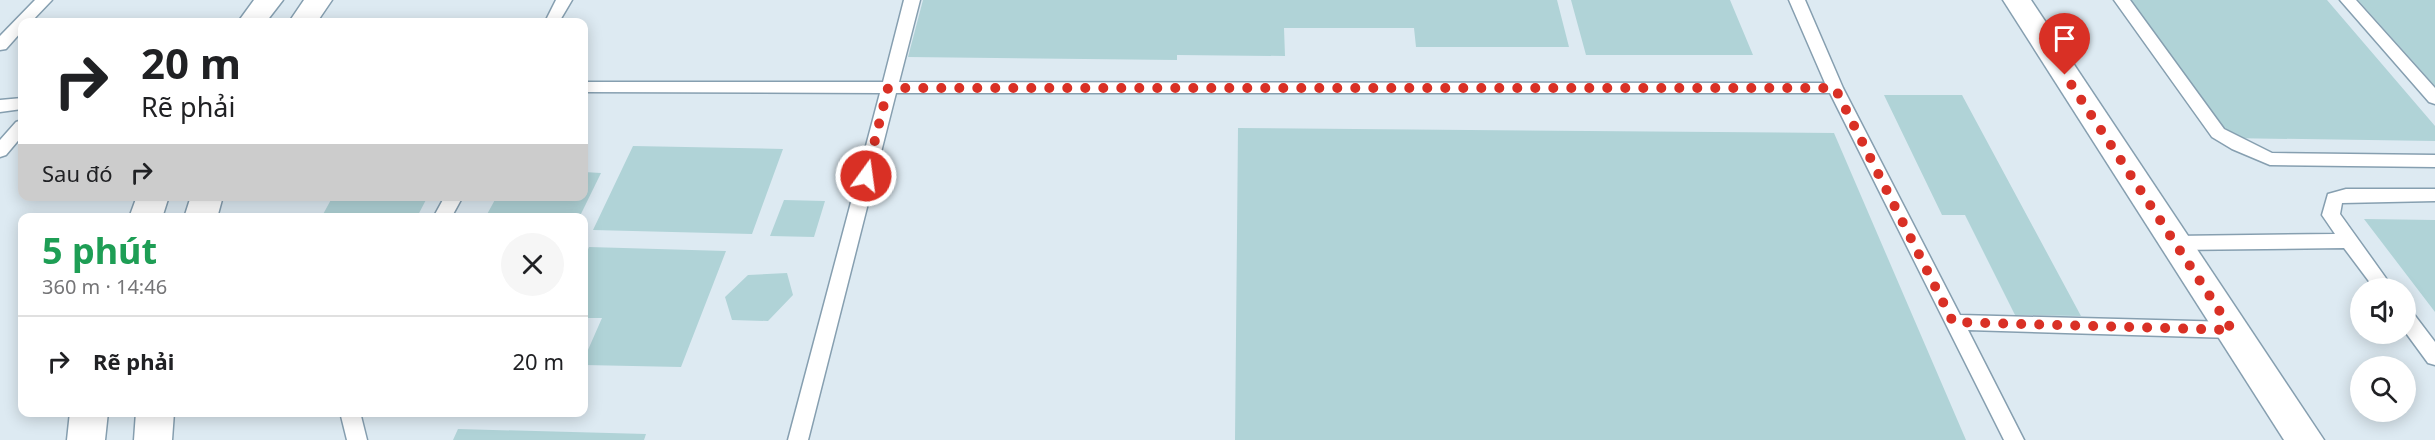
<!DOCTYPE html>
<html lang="vi">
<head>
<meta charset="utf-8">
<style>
	:root { --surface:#fff; --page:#f6f6f6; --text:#202124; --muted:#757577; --line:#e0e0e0 }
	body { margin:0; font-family:"Noto Sans",sans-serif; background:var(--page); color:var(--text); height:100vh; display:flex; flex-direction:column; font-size:22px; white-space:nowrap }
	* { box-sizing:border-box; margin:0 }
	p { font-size:20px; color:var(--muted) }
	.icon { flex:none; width:33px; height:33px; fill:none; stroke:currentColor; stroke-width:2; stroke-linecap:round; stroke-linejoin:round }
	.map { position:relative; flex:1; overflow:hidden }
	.side { position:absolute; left:18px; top:213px; width:570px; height:204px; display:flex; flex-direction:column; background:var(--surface); border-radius:12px; box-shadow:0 3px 15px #0003 }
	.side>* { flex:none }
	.hud { position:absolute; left:18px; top:18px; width:570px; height:183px; border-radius:12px; box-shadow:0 3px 15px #0003; background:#fff; color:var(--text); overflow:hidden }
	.fabs { position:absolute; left:2350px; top:278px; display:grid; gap:12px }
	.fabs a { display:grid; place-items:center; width:66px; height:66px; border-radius:50%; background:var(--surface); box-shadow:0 3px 15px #0003; font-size:30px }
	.pin { position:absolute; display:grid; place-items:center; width:51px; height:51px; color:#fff; margin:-62px -26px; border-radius:50% 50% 50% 0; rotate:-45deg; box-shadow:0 0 6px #0007 }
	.pin .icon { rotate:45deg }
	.me { position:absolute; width:66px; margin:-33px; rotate:14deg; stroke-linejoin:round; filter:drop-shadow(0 0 4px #0008) }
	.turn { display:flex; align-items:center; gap:21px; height:126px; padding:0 24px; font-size:27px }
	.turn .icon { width:78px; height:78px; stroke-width:2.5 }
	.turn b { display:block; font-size:42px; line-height:51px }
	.then { display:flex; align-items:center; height:57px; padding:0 24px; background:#0003; gap:12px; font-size:22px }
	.round { display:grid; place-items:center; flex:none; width:63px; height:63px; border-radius:32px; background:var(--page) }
	.summary { display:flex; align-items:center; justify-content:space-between; height:102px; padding:0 24px }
	h1 { font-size:36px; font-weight:700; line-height:45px; color:#1e9e55 }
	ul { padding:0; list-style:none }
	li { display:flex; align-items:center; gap:18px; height:90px; padding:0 24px; border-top:2px solid var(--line) }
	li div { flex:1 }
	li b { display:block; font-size:22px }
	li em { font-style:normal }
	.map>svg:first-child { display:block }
	.built { fill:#ddeaf2; fill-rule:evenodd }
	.building { fill:#b0d3d7 }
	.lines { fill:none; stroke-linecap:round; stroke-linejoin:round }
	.lane-casing { stroke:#869fb0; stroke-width:3 }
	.street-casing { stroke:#869fb0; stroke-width:3 }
	.secondary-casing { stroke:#869fb0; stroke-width:3 }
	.lane { fill:#fff; fill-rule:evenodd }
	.street { fill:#fff; fill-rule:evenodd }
	.secondary { fill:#fff; fill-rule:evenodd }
	.route { stroke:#d93025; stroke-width:10; stroke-dasharray:0 18 }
</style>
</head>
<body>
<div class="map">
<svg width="2435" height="440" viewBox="0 0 2435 440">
	<rect width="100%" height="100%" fill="#edf8ff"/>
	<path class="built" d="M0 0H2435V440H0ZM22 22H584V196H22ZM22 218H584V412H22ZM2361 288H2406V333H2361ZM2361 366H2406V411H2361Z"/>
	<path class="building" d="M923 0H1557L1569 47H1416L1414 28H1284L1285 56 1177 55V60L908 57Z
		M1571 0H1730L1753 55H1586Z
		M2130 0H2327L2435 126V141L2227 138Z
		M2358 0H2435V86Z
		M1884 95H1962L2081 316 2015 315 1965 215H1942Z
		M1238 128 1834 133 1966 440H1235Z
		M633 146 783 149 752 234 593 230Z
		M584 172 601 173 579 218H485L497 196H584Z
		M333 196H428L417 217 321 218Z
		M784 200 825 201 814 237 770 236Z
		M2364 219 2435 220V312Z
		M589 247 726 251 681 367 584 365V359L602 318H584V259Z
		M787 273 793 295 768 321 732 320 725 297 748 275Z
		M458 429 646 434 644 440H453Z"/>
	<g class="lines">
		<defs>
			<path id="lane" d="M35 0H52L31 22H22V31L6 49 0 50V36Z
				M556 0H572L559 22H545Z
				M904 0H920L899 82 1825 83 1789 0H1805L1843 88 1960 315 2232 322 2239 325 2242 330 2239 335 2232 338 1968 330 2024 440H2004L1830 93H896L808 440H788L880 93 584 92V82H883Z
				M2114 0H2130L2224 129 2272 153 2435 155V167L2270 165 2232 149 2212 137Z
				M2340 0H2356L2435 88V104L2429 102Z
				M22 98V109L0 112V100Z
				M22 120V136L6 155 0 157V140L16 122Z
				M2346 189H2435V201L2342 203 2340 214 2393 288H2374L2344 248 2174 250 2168 248 2165 243 2168 238 2174 236 2335 234 2322 215 2328 194Z
				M445 196H463L451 218H433Z
				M2406 310 2413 313 2435 342V365L2428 363 2406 333Z
				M340 412H360L367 440H347Z"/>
			<path id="street" d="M2003 0H2031L2324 440H2284Z"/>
			<path id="secondary" d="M254 0H283L266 22H238Z
				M304 0H332L317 22H289Z
				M137 196H169L162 218H129Z
				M191 196H223L217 218H184Z
				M70 412H108L105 440H67Z
				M136 412H174L172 440H134Z"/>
		</defs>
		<use href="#lane" class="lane-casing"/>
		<use href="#street" class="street-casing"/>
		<use href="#secondary" class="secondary-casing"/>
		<use href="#lane" class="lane"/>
		<use href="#street" class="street"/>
		<use href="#secondary" class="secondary"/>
	</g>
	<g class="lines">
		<path class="route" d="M866 176 888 88H1835L1953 322 2232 330 2065 75"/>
	</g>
</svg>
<div class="fabs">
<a><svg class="icon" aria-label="sound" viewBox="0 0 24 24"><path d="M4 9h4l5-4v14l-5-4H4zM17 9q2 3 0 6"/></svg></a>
<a><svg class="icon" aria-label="search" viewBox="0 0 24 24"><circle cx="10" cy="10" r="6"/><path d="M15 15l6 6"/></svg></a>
</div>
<div class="pin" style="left:2065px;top:75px;background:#d93025"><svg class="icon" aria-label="arrive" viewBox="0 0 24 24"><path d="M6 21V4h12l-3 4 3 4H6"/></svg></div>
<svg class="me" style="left:866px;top:176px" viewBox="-20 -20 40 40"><circle r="17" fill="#d93025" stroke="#fff" stroke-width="3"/><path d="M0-11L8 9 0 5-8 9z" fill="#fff"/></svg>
<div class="hud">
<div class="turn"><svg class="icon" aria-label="right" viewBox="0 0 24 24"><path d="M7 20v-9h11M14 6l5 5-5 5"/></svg><div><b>20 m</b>Rẽ phải</div></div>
<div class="then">Sau đó<svg class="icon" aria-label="right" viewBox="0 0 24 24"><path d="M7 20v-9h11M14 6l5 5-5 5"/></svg></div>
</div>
<section class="side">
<div class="summary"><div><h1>5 phút</h1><p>360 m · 14:46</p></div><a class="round"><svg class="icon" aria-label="close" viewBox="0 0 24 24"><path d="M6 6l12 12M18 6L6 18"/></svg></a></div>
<ul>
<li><svg class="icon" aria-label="right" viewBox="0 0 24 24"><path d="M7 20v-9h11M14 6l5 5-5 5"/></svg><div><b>Rẽ phải</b></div><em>20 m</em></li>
</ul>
</section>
</div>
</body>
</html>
